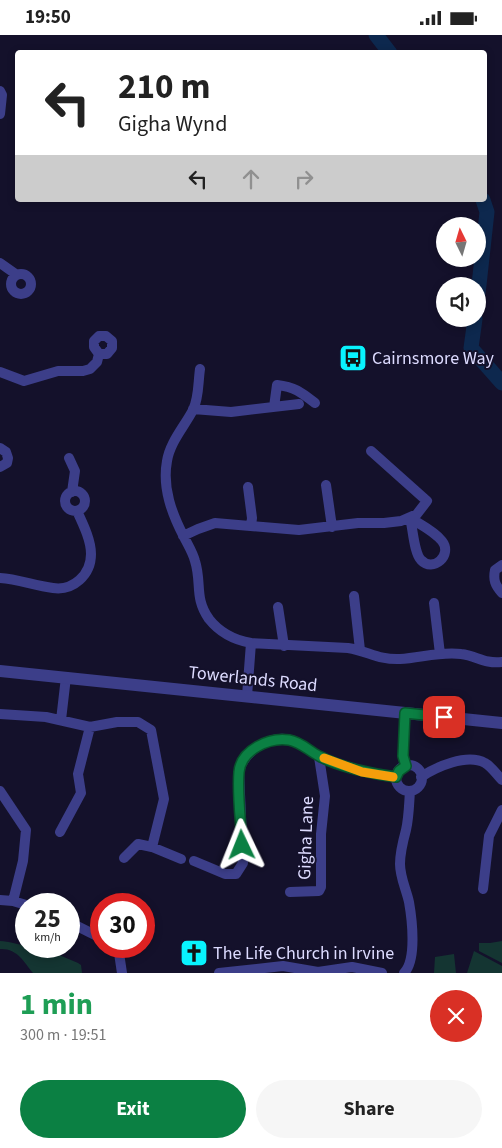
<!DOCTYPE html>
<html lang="en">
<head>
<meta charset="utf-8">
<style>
	:root { --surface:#fff; --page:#f6f6f6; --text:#222; --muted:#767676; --accent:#0b8043 }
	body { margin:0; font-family:"Source Sans 3",sans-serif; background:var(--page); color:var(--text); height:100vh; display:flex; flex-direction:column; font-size:19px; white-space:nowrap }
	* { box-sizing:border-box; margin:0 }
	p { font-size:16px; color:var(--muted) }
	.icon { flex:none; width:28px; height:28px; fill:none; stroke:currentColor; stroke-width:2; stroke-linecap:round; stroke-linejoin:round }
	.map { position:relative; height:938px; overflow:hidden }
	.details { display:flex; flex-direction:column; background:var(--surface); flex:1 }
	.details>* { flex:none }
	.top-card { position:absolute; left:15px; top:15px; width:472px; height:152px; border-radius:5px; box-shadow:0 2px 8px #0003; background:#fff; color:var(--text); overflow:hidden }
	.needle { width:32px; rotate:355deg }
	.tools { position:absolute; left:436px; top:182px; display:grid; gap:10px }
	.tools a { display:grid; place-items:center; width:50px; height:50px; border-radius:50%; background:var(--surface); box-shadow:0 2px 8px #0003; font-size:25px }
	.speed { position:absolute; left:15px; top:858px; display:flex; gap:10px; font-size:25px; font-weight:700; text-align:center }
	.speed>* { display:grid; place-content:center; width:65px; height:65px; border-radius:50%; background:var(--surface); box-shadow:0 2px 8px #0003; line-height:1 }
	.speed small { font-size:12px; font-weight:400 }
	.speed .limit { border:8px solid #d22; background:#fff; color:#111 }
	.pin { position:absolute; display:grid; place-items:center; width:42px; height:42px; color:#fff; margin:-21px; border-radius:10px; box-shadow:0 2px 8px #0006 }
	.me { position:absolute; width:55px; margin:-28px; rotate:358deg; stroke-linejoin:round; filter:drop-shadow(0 0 4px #0008) }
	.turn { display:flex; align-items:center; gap:18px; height:105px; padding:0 20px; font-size:22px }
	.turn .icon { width:65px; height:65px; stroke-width:2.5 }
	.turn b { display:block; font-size:35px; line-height:42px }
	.lanes { display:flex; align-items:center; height:48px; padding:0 20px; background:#0003; justify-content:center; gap:25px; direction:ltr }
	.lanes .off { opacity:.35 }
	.round { display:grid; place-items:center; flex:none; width:52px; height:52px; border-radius:26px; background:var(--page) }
	.head { display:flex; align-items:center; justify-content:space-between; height:85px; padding:0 20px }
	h1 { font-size:30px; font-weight:700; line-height:38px; color:#1e9e55 }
	.primary-button { display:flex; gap:10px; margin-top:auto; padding:10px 20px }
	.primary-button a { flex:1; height:58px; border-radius:30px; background:var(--accent); color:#fff; font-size:20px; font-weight:700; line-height:58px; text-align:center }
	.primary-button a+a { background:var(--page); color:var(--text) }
	.status { display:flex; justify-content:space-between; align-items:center; height:35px; padding:0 25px; background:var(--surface); direction:ltr }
	.status svg { height:14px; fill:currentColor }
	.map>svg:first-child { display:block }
	.green { fill:#143532 }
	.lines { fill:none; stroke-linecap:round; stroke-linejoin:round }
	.river { stroke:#0d284e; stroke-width:15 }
	.minor { stroke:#3c3e89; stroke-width:10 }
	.tertiary { stroke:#3c3e89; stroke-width:12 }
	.route-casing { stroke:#07532c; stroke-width:12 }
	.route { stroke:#0b8043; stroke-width:9 }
	.slow { stroke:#f59e0b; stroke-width:9 }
	.labels { text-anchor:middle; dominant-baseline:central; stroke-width:4; stroke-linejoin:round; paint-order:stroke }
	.poi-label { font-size:18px; fill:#dddbff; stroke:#14112b; text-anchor:start }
	.street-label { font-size:18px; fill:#dddbff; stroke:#14112b }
</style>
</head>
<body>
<div class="status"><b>19:50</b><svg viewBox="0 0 49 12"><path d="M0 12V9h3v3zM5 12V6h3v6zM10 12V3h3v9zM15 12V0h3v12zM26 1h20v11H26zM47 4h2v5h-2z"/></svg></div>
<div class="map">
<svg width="502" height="938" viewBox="0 0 502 938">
	<rect width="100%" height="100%" fill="#14112b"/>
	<path class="green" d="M0 906C9 906 17 910 26 910V911H38L78 928 81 930 82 938H33C24 927 17 913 0 914Z
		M502 906V928L479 916V908H490Z
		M474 916 502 931V938H467Z
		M454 919 456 938H434L435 922Z"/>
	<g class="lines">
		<path class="river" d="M376 0 390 18
			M478 259 487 177 483 165
			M475 284 471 313 502 348"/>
		<path class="minor" d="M0 56 2 60 0 79
			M0 228 17 240
			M11 249a10 10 0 1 1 20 0a10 10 0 1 1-20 0Z
			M200 334C198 348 199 363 193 375 184 392 170 407 167 426 162 453 172 479 184 502 188 510 193 518 195 526 202 548 194 563 209 584 220 598 234 605 251 608
			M0 337 24 346 58 336H83L90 334 97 327 99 319 94 312V306L99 301H106L112 306V313L107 319H99
			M274 372 277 350C295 352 301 357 315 368
			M193 374 231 377 299 369
			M0 413 6 417 8 423 7 428 0 432
			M69 423 75 436 72 457
			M326 450 332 492
			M248 452 252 483 251 491
			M65 466a10 10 0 1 1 20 0a10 10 0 1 1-20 0Z
			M410 483C421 490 434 496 442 506 453 520 433 538 421 525 414 518 413 494 410 483Z
			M183 501 198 494 215 488 299 495 358 488H384L401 486 417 479 427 466 371 416
			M502 530 495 535C493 545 495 550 502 558
			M0 543C18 544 35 551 53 553 73 556 91 540 91 519 91 505 83 489 77 476
			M354 561 360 615
			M434 568 440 619
			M278 572 284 611
			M247 661 251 608 348 613C368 616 378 625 400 624 420 623 441 616 461 619 477 621 484 629 502 627
			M405 678 403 721 406 731
			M0 679 46 682 90 692 117 687H138L151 695 164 764 152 812
			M61 685 66 642
			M396 743a13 13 0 1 1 26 0a13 13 0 1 1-26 0Z
			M421 742C436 732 467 718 485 728 491 731 497 740 502 745
			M0 756 26 795 23 826 13 866
			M60 797 81 758 78 739 90 692
			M124 823 138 809 152 812 181 824
			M194 826 225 839H236L243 828 239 736C245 715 272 698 294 706 304 710 312 718 321 722 345 733 370 739 396 742
			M483 854 489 801 502 775
			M290 857 319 856 321 852V799L325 761 319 722
			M0 865 13 866 26 870
			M69 887 101 903
			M111 911 119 918 122 938
			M219 938 283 931 318 937 352 932 382 938
			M404 938C417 925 412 884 409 867 406 854 400 842 400 829 400 817 403 806 406 795 409 782 409 769 410 756"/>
		<path class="tertiary" d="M0 636 502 688"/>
	</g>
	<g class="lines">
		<defs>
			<path id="route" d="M242 810C241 787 237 759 239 737 241 715 269 702 289 705 301 707 309 716 319 721 339 732 373 739 396 742L399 736 406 731 403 721 405 678 444 682"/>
		</defs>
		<use href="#route" class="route-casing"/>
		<use href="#route" class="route"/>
		<path class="slow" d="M324 723 362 737 393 742"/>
	</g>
	<defs>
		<symbol id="bus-square" viewBox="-11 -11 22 22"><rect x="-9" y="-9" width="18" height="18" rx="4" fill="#08f3fe" stroke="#14112b"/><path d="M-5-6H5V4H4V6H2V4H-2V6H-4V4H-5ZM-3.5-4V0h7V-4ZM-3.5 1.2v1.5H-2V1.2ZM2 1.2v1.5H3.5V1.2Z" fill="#111"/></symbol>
		<symbol id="church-square" viewBox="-11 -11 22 22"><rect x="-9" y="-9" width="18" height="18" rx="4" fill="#08f3fe" stroke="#14112b"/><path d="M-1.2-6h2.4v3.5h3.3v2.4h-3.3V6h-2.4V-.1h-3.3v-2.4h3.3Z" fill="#111"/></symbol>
	</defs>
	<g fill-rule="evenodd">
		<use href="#bus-square" x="337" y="307" width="32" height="32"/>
		<use href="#church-square" x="178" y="902" width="32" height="32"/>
	</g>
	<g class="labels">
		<g class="poi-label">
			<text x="372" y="323">Cairnsmore Way</text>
			<text x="213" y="918">The Life Church in Irvine</text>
		</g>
		<g class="street-label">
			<text transform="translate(253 644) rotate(6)">Towerlands Road</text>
			<text transform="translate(306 803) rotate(-88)">Gigha Lane</text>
		</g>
	</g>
</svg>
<div class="tools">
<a><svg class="needle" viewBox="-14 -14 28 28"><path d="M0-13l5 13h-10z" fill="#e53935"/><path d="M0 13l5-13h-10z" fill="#767676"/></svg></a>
<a><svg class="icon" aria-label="sound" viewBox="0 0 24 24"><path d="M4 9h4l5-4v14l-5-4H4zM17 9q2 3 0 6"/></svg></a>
</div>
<div class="speed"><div>25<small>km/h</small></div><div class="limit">30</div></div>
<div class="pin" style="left:444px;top:682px;background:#d93025"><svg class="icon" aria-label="arrive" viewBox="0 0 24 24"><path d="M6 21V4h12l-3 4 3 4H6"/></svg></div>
<svg class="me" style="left:242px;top:810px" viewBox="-20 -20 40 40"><path d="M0-17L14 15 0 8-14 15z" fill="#0b8043" stroke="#fff" stroke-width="4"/></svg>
<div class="top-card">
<div class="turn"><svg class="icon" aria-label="left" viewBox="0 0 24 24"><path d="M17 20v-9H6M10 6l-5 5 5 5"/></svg><div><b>210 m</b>Gigha Wynd</div></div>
<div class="lanes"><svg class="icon" aria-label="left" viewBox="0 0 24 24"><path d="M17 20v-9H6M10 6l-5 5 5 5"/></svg><svg class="icon off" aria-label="ahead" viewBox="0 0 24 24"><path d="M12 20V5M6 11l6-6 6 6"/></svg><svg class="icon off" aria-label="right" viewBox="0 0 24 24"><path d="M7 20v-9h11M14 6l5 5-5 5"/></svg></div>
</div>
</div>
<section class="details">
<div class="head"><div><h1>1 min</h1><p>300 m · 19:51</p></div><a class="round" style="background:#d93025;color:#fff"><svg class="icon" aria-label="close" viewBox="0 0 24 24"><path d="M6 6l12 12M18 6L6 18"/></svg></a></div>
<div class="primary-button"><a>Exit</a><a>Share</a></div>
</section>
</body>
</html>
